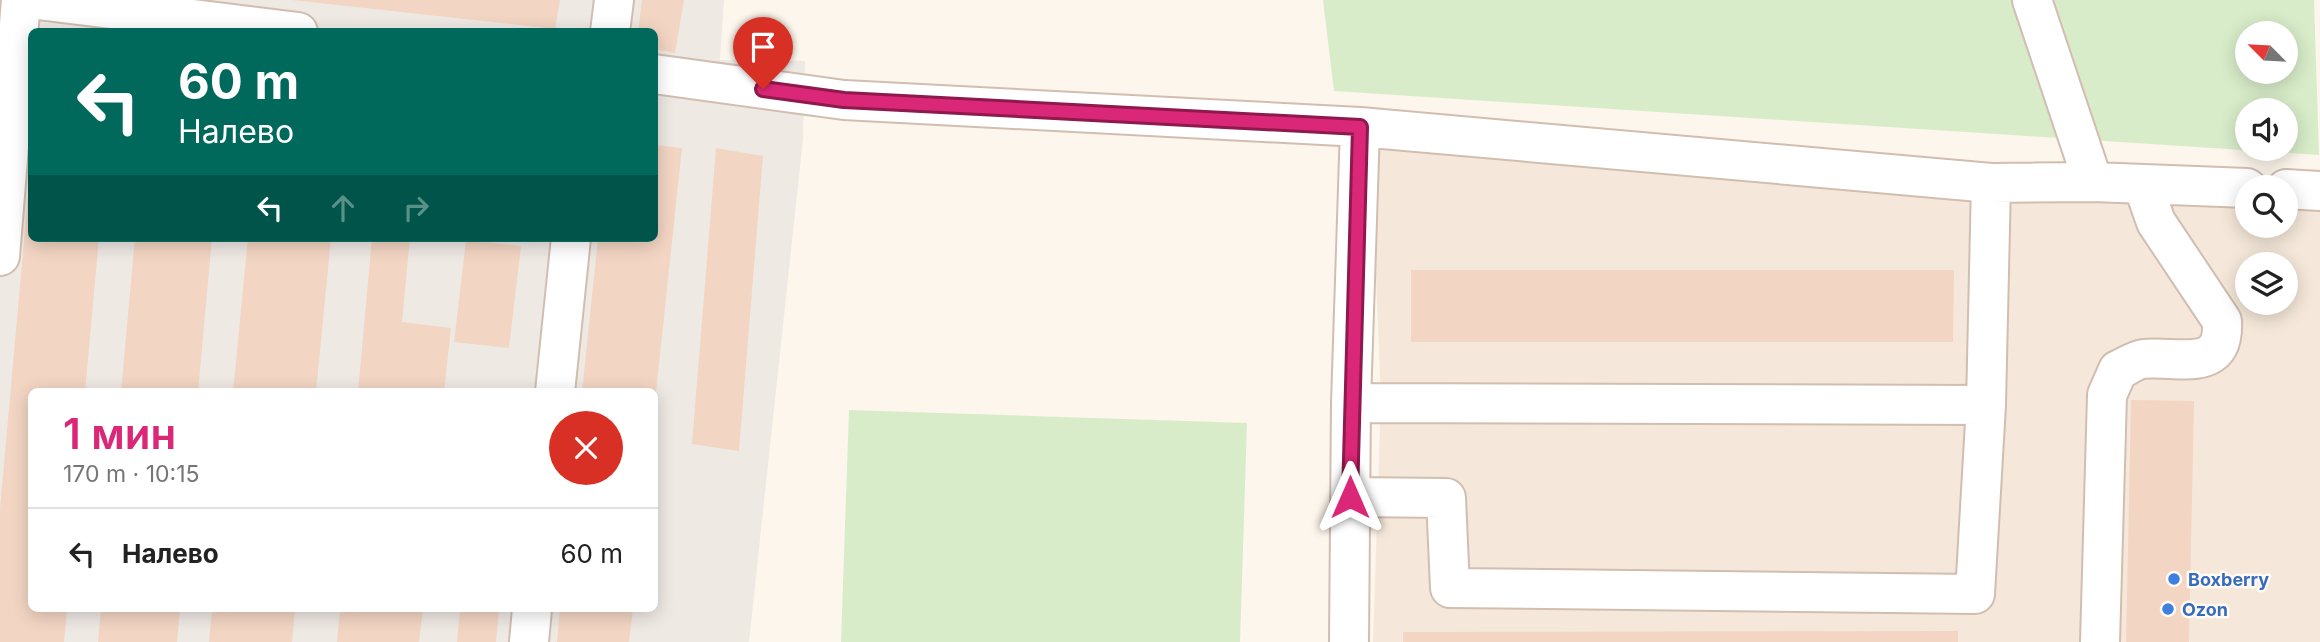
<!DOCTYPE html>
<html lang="ru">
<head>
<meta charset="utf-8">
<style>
	:root { --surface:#fff; --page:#f2f2f2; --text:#222; --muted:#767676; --line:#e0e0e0; --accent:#db2777 }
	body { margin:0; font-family:Inter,sans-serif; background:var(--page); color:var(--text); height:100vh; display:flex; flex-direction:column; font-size:26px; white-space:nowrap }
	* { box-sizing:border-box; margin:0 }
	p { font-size:23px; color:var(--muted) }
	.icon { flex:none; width:38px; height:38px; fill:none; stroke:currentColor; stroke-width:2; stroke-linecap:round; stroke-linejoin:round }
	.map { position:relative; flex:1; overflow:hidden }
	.drawer { position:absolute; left:28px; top:388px; width:630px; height:224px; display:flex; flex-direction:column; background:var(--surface); border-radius:10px; box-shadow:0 4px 18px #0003 }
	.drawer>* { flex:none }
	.guide { position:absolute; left:28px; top:28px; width:630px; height:214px; border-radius:10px; box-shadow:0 4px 18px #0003; background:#00695c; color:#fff; overflow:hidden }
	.needle { width:46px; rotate:294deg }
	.buttons { position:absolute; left:2235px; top:21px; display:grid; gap:14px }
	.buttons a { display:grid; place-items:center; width:63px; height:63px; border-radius:50%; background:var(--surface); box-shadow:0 4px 18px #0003; font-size:35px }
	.pin { position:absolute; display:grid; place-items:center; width:60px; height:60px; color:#fff; margin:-72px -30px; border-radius:50% 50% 50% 0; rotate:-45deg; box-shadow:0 0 7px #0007 }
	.pin .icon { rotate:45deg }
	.me { position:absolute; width:77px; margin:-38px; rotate:0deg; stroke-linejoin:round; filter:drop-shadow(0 0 5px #0008) }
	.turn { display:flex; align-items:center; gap:24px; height:147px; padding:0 35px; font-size:32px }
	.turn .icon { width:91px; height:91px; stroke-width:2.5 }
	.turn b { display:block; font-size:49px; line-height:60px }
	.lanes { display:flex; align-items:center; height:66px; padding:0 35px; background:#0003; justify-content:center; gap:35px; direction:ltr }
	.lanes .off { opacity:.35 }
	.round { display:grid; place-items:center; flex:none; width:74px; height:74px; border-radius:37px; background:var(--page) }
	.summary { display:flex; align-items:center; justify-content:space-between; height:119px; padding:0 35px }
	h1 { font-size:42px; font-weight:600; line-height:52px; color:var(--accent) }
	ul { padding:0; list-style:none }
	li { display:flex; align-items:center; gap:21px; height:91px; padding:0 35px; border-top:2px solid var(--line) }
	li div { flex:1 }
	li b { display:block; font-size:26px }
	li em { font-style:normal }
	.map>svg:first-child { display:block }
	.residential { fill:#f5e8da; fill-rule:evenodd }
	.industrial { fill:#efe9e4; fill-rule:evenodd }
	.green { fill:#d8ecc9; fill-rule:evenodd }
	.building { fill:#f3d5c3 }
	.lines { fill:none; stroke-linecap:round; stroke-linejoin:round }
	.minor-casing { stroke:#d1beb0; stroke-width:42 }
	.minor { stroke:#fff; stroke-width:38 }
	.route-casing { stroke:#8e194d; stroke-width:18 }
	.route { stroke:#db2777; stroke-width:12 }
	.shop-dot { fill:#3f7fe0; stroke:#fffaf3; stroke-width:2.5 }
	.labels { text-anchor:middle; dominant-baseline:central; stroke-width:5; stroke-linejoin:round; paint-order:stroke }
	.shop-label { font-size:18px; font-weight:bold; fill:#366cbe; stroke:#fffaf3; text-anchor:start }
</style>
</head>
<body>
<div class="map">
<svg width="2320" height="642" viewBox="0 0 2320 642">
	<rect width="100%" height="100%" fill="#fdf6ec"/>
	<path class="residential" d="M1370 139 2320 178V642H1373L1381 397ZM2247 187H2286V226H2247ZM2247 264H2286V303H2247Z"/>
	<path class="industrial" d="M0 0H724L720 60 805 61 803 139 749 642H0ZM32 32H654V238H32ZM32 392H654V609H32Z"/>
	<path class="green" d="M1323 0H2314L2319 155 1334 91ZM2247 33H2286V72H2247ZM2247 110H2286V149H2247Z
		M849 410 1247 423 1240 642H841Z"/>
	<path class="building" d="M292 0H560L555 29Z
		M642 0H684L675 53 654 49V32H638Z
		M654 145 682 148 656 392H582L598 238H654Z
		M716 148 763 156 739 451 692 444Z
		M30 174 32 238H99L85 392H32V609H67L64 642H0V509Z
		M135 238H212L198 392H121Z
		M248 238H331L316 392H233Z
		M372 238H410L402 322 451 328 444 392H358Z
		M466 240 521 246 509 348 454 342Z
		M1411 270H1954L1953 342H1411Z
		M2131 400 2194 401 2189 642H2126Z
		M101 609H180L177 642H98Z
		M212 609H295L292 642H209Z
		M340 609H423L419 642H337Z
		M460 609H499L496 642H457Z
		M560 609H633L629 642H557Z
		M1958 631V642H1403V632Z"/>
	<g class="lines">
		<defs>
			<path id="minor" d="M38 0 298 32
				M2032 0 2093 182
				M610 32 614 0
				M654 74 844 100 1360 127 1991 183 2093 182 2247 188
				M1360 127 1351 403 1986 405 1991 183
				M2286 189 2320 191
				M0 256 21 0
				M555 392 571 238
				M1350 497 1446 498 1450 588 1975 594 1986 405
				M529 642 532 609
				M1349 642 1351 403
				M2100 642 2107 395 2118 370C2126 367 2135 360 2143 359 2178 355 2225 375 2222 321L2156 222 2143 185"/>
		</defs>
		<use href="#minor" class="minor-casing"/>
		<use href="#minor" class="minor"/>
	</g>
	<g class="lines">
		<defs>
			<path id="route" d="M763 89 844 100 1360 127 1350 497"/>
		</defs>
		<use href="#route" class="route-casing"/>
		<use href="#route" class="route"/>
	</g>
	<g class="shop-dot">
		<circle cx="2174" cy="579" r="7"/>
		<circle cx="2168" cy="609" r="7"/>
	</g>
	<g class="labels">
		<g class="shop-label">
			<text x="2188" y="579">Boxberry</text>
			<text x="2182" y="609">Ozon</text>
		</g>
	</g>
</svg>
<div class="buttons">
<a><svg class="needle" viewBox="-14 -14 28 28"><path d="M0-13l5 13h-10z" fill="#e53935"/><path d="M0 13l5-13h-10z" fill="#767676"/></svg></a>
<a><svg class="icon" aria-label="sound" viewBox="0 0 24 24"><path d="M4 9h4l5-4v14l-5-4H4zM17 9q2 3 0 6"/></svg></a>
<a><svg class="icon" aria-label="search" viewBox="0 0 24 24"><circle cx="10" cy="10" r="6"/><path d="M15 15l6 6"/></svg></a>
<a><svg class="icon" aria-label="layers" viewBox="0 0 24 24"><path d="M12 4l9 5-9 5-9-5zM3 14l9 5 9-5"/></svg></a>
</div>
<div class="pin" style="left:763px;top:89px;background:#d93025"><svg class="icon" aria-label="arrive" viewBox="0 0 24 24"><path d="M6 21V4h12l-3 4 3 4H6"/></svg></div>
<svg class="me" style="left:1350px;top:497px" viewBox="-20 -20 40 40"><path d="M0-17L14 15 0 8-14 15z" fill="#db2777" stroke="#fff" stroke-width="4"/></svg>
<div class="guide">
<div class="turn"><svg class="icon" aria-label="left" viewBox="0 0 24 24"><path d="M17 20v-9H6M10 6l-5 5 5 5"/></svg><div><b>60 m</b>Налево</div></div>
<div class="lanes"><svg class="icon" aria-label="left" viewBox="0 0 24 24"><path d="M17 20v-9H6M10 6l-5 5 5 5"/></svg><svg class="icon off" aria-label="ahead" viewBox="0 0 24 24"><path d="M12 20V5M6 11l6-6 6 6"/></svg><svg class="icon off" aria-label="right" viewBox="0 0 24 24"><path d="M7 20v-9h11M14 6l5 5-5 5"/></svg></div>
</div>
<section class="drawer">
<div class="summary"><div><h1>1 мин</h1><p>170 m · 10:15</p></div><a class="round" style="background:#d93025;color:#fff"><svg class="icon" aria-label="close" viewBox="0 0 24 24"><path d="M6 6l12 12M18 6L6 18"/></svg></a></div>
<ul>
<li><svg class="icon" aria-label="left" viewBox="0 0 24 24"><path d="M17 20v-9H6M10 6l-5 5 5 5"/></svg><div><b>Налево</b></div><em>60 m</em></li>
</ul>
</section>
</div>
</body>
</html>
